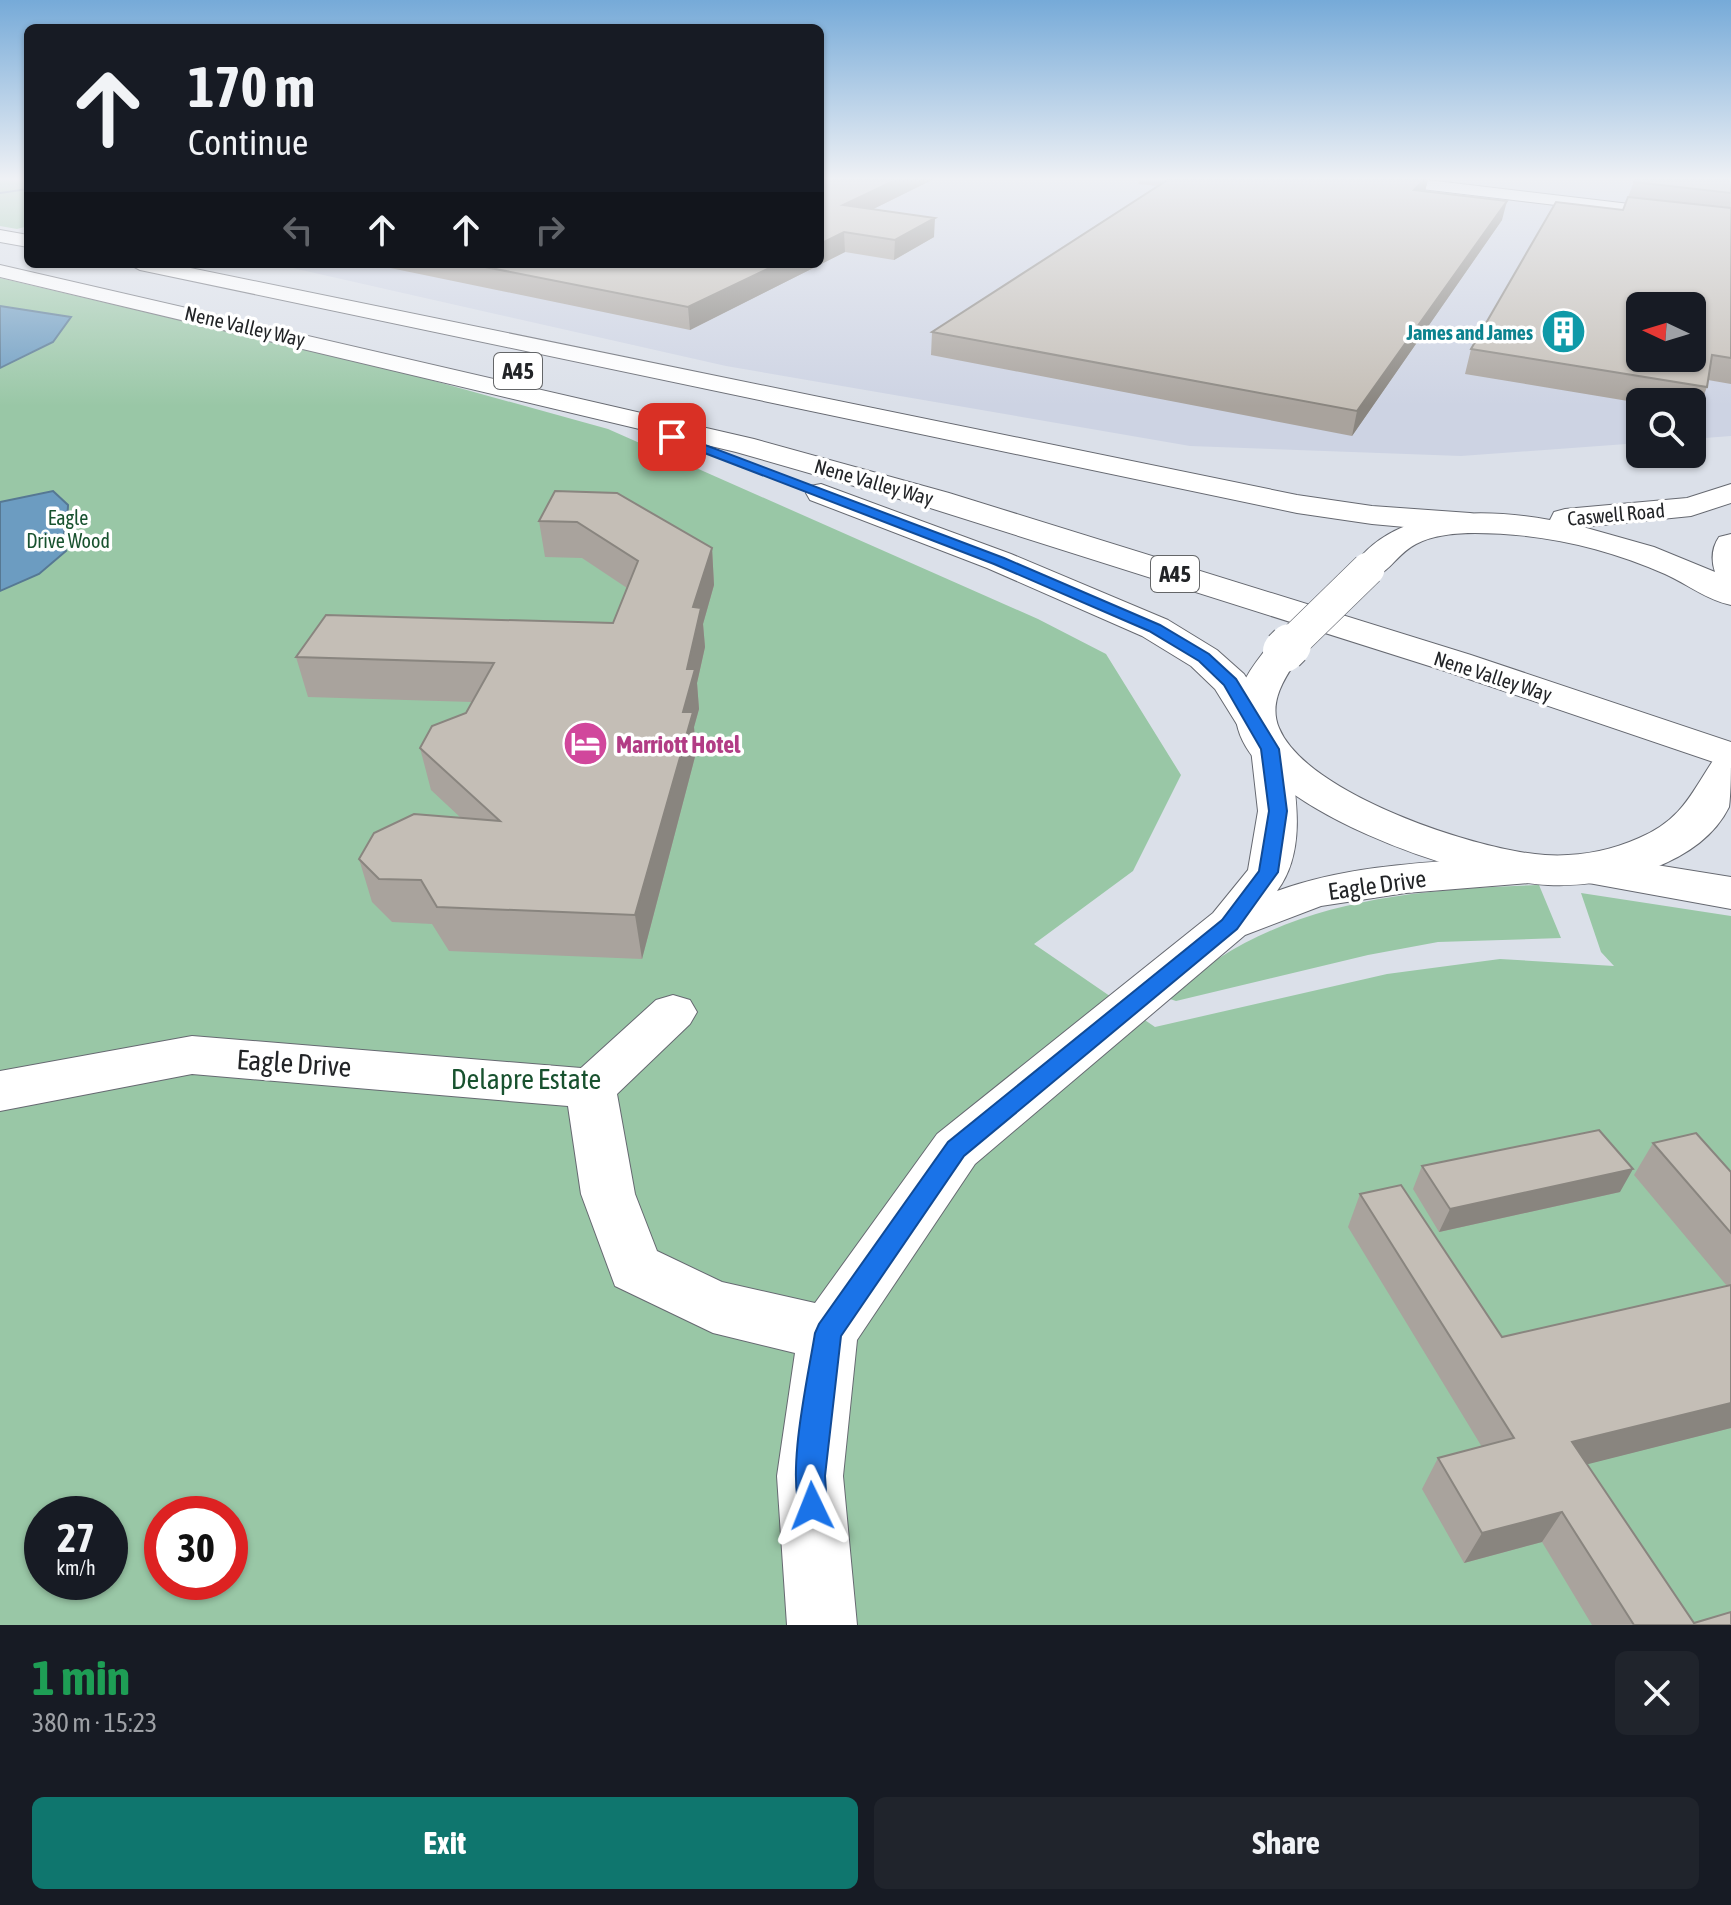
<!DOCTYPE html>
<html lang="en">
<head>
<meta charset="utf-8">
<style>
	:root { --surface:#171b24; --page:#20242c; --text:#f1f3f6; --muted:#9ea1a6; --accent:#0f766e }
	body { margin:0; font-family:"Asap Condensed",sans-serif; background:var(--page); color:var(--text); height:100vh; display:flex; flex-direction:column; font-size:30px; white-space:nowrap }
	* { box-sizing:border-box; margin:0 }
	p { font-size:26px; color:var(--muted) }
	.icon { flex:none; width:44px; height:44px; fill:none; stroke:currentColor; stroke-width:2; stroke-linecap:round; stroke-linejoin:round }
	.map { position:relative; height:1625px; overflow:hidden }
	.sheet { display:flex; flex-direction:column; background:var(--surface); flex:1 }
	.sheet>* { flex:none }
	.top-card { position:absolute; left:24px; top:24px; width:800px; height:244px; border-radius:12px; box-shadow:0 2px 6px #0004; background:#171b24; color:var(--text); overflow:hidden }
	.needle { width:52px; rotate:274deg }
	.buttons { position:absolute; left:1626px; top:292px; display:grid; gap:16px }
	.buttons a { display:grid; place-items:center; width:80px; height:80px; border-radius:12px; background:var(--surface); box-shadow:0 2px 6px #0004; font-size:40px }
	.speed { position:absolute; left:24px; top:1496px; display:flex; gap:16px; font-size:40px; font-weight:700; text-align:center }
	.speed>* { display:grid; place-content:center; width:104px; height:104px; border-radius:50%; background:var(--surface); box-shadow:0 2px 6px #0004; line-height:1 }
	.speed small { font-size:20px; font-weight:400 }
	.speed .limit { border:12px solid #d22; background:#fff; color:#111 }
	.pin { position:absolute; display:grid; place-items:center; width:68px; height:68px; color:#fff; margin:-34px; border-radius:16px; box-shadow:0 4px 12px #0006 }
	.me { position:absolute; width:88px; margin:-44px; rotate:358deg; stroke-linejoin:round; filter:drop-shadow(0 0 6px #0008) }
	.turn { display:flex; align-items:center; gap:28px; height:168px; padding:0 32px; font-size:36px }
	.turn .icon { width:104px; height:104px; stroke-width:2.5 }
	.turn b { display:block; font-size:56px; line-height:68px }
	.lanes { display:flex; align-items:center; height:76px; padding:0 32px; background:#0003; justify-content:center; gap:40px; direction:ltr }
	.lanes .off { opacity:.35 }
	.round { display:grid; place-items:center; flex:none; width:84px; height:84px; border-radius:12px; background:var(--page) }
	.overview { display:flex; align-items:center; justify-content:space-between; height:136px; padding:0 32px }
	h1 { font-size:48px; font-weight:700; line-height:60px; color:#1e9e55 }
	.primary-button { display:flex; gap:16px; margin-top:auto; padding:16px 32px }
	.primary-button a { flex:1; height:92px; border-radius:12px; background:var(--accent); color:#fff; font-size:32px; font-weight:700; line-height:92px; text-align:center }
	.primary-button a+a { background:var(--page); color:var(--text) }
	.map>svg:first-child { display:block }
	.built { fill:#cdd3e3; fill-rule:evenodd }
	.green { fill:#99c7a6; fill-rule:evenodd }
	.water { fill:#6c9cc1; stroke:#567893; stroke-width:2 }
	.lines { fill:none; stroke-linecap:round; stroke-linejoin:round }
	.stream { fill:#567893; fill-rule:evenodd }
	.street-casing { stroke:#666971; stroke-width:2 }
	.secondary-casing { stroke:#666971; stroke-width:2 }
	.highway-casing { stroke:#666971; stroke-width:2 }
	.street { fill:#fff; fill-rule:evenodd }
	.secondary { fill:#fff; fill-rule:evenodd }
	.highway { fill:#fff; fill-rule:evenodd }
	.secondary-bridge-far1-casing { stroke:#666971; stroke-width:34; stroke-linecap:butt }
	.secondary-bridge-casing { stroke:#666971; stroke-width:44; stroke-linecap:butt }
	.secondary-bridge-far1 { stroke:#fff; stroke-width:33 }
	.secondary-bridge { stroke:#fff; stroke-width:42 }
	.wall { fill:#a9a39d }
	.shaded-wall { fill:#89857f }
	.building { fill:#c4beb6; stroke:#89857f; stroke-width:2; fill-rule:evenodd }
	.route { fill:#1a73e8; stroke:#114b97; stroke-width:2 }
	.labels { text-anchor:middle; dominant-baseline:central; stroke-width:7; stroke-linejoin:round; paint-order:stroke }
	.far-street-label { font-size:20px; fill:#222427; stroke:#fff }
	.far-culture-label { font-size:20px; font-weight:bold; fill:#0d838f; stroke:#fff; text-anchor:end }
	.far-park-label { font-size:20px; fill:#18522f; stroke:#fff }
	.shield { fill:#fff; stroke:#646668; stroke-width:2 }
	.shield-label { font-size:22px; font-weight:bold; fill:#222427 }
	.hotel-label { font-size:24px; font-weight:bold; fill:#b23c85; stroke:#fff; text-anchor:start }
	.street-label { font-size:24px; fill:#222427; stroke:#fff }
	.near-street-label { font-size:28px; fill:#222427; stroke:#fff }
	.near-park-label { font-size:28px; fill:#18522f; stroke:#fff }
</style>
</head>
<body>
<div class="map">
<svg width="1731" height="1625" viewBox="0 0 1731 1625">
	<rect width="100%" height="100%" fill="#dbe0e9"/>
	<path class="built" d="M820 179H1731V436L1692 439V402H1640V443L1461 456 1190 446 726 366 275 264H820ZM1640 306H1692V358H1640Z"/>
	<path class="green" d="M0 179H28V226L17 229 0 226Z
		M0 278 409 374 608 429 1038 619 1106 654 1181 775 1133 871 1034 944 1155 1027 1387 974 1500 959 1614 966 1601 952 1581 893 1731 916V1625H0ZM42 1514H110V1582H42ZM162 1514H230V1582H162Z
		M1539 885 1561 938 1438 942 1368 955 1176 1001 1167 998C1273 901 1402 890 1539 885Z"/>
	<path class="water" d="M0 306 71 317 53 342 0 368Z
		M53 491 68 505C68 521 60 536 66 551L39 574 0 591V502Z"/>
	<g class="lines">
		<path class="stream" d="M28 188V190L0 194V192Z"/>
		<defs>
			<path id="street" d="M1372 179H1419L1731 216V226L1380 184Z
				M1270 738 1283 741 1289 749C1296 795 1307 851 1277 891 1357 862 1447 862 1530 855L1545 859 1551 869 1545 879 1530 883 1406 893 1321 906 1245 935 975 1164 857 1340 843 1476 857 1625H787L777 1476 795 1353 713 1333 615 1286 581 1194 568 1106 192 1074 0 1111V1071L192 1036 581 1068 656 1000 673 995 690 1000 697 1012 690 1024 617 1094 635 1194 657 1251 722 1282 815 1303 937 1134 1213 913 1248 870 1258 811 1251 749 1257 741Z"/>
			<path id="secondary" d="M1731 484V503L1691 516 1583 527 1654 547 1715 572C1711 560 1712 547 1719 537L1731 534V605C1707 600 1687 584 1665 574 1606 548 1540 533 1475 533 1456 533 1433 535 1416 544 1391 557 1387 584 1356 576L1351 569C1394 506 1482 508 1550 520L1554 512 1565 509 1687 498Z
				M1284 640 1297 643 1303 651C1288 673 1267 700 1279 728 1306 794 1478 851 1545 855 1577 857 1610 851 1639 838 1683 819 1691 793 1716 756L1731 752C1731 768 1731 793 1729 807 1700 866 1609 888 1548 885 1472 882 1244 808 1236 718 1233 690 1254 664 1271 643Z"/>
			<path id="highway" d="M0 230 28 235V247L0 242Z
				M129 264H171L1297 495 1372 506 1470 513 1481 516 1486 523 1481 530 1470 533 1372 524 1297 513 140 270Z
				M0 265 754 439 949 493 1471 655 1731 742V768L1445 671 927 507 736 452 0 277Z
				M821 484 1011 554 1168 620 1217 650 1244 674 1277 725 1271 734 1257 737 1243 734 1215 689 1191 666 1142 636 987 568 810 500 806 493 810 486Z
				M1588 854 1731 877V909L1572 880 1565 869 1572 858Z"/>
		</defs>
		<use href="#street" class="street-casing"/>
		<use href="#secondary" class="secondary-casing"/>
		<use href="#highway" class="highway-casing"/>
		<use href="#street" class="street"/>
		<use href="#secondary" class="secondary"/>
		<use href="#highway" class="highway"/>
		<defs>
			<path id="secondary-bridge-far1" d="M1288 647 1368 569"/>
			<path id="secondary-bridge" d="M1284 651 1290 645"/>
		</defs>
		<use href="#secondary-bridge-far1" class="secondary-bridge-far1-casing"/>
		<use href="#secondary-bridge" class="secondary-bridge-casing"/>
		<use href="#secondary-bridge-far1" class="secondary-bridge-far1"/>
		<use href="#secondary-bridge" class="secondary-bridge"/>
	</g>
	<path class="wall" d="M820 179H934L873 209 934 237 894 260 845 252 690 330 371 264H820Z
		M1139 179H1428L1425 191 1502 220 1352 436 931 355 932 332 1157 186 1138 184Z
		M1635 179H1731V384L1708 380 1707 387 1697 413 1692 412V402H1640V403L1465 374 1471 349 1623 210Z
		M555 491 712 548 714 585 703 624 705 647 697 683 699 709 694 727 696 753 642 959 449 951 432 924 392 922 372 902 359 859 461 818 431 790 420 748 466 713 472 702 308 697 296 657 613 623 627 588 582 558 545 557 539 521Z
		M1653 1143 1731 1172V1428L1587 1464 1694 1623 1731 1625H1592L1542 1542 1464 1563 1422 1489 1438 1458 1482 1447 1348 1227 1360 1194 1502 1337 1727 1286 1634 1175Z
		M1422 1166 1620 1192 1439 1232 1413 1189Z"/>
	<path class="shaded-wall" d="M898 179H934L843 224V205Z
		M1425 179H1428L1425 192 1414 190Z
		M1507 201 1502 220 1352 436 1357 411Z
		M935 218 934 237 894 260 895 240Z
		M844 232 845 252 690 330 688 307 778 264H820V244Z
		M712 548 714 585 703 624 705 647 697 683 699 709 694 727 696 753 642 959 635 915 683 712 693 607Z
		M1633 1169 1620 1192 1439 1232 1450 1209Z
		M1731 1403V1428L1553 1473 1572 1442Z
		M1562 1512 1542 1542 1464 1563 1482 1533Z"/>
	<path class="building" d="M820 179H898L843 205 935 218 895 240 844 232 820 244Z
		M1169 179H1425L1414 190 1507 201 1357 411 932 332Z
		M1635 179H1731V193L1634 182Z
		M1628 197 1731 208V358L1712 355 1707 387 1471 349 1556 202 1623 210ZM1640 306H1692V358H1640Z
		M470 264H778L688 307Z
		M555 491 617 493 712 548 693 607 701 608 687 669H695L683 712H693L635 915 437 907 421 880 379 879 359 859 374 833 414 814 500 821 420 748 432 726 466 713 494 663 296 657 326 615 613 623 638 561 577 522 539 521Z
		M1599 1130 1633 1169 1450 1209 1422 1166Z
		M1696 1133 1731 1172V1233L1653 1143Z
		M1401 1185 1502 1337 1731 1285V1403L1572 1442 1694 1623 1731 1612V1625H1634L1562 1512 1482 1533 1438 1458 1514 1438 1360 1194Z"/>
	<linearGradient id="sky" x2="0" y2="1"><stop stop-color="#76aad8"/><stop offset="0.44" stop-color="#eff1f5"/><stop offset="1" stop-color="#eff1f5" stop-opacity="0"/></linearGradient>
	<rect width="1731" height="406" fill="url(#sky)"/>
	<path class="route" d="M668 434H676L1004 558 1160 625 1209 654 1236 679 1279 749 1287 811 1278 872 1237 929 964 1156 841 1336 825 1476 827 1506 823 1516 812 1521 802 1516C785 1476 808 1378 815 1333L819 1324 948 1142 1222 920 1259 871 1269 811 1261 749 1224 685 1199 661 1149 631 994 564 668 439Z"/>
	<defs>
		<symbol id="building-disc" viewBox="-11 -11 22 22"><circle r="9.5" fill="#0f9aa8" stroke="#fff"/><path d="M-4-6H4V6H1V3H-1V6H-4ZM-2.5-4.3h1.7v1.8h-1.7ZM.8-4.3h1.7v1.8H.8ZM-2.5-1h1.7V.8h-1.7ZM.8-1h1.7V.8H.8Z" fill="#fff"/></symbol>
		<symbol id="hotel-disc" viewBox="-11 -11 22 22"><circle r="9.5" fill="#d1479c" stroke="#fff"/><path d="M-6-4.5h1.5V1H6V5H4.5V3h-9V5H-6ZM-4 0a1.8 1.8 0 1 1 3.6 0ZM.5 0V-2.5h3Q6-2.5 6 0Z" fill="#fff"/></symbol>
	</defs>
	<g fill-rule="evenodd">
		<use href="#building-disc" x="1538" y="306" width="51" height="51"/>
		<use href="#hotel-disc" x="560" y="718" width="51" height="51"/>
	</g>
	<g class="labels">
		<g class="far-street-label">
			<text transform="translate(245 326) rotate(13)">Nene Valley Way</text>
			<text transform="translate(874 482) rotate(16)">Nene Valley Way</text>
			<text transform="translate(1616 514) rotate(-5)">Caswell Road</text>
			<text transform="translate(1493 676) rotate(18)">Nene Valley Way</text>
		</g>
		<g class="far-culture-label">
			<text x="1533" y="332">James and James</text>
		</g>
		<g class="far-park-label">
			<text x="68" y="517">Eagle<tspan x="68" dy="23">Drive Wood</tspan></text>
		</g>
		<g class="shield">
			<rect x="494" y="353" width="48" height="36" rx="6"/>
			<rect x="1151" y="556" width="48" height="36" rx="6"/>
		</g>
		<g class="shield-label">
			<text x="518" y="371">A45</text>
			<text x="1175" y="574">A45</text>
		</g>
		<g class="hotel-label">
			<text x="616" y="744">Marriott Hotel</text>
		</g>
		<g class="street-label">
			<text transform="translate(1377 885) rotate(-8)">Eagle Drive</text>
		</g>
		<g class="near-street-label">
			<text transform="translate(294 1063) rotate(4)">Eagle Drive</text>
		</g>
		<g class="near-park-label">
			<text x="526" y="1079">Delapre Estate</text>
		</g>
	</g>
</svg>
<div class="buttons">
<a><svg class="needle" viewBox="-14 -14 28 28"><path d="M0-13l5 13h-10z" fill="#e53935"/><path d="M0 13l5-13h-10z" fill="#9ea1a6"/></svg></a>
<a><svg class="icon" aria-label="search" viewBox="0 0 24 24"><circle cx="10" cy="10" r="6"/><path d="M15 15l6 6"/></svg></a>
</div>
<div class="speed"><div>27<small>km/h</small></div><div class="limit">30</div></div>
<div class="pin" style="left:672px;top:437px;background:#d93025"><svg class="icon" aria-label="arrive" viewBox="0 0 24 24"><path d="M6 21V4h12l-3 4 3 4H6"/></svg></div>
<svg class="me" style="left:812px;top:1506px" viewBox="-20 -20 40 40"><path d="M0-17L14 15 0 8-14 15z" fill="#1a73e8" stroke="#fff" stroke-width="4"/></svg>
<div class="top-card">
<div class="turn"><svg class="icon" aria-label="ahead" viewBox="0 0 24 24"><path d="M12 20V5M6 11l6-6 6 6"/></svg><div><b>170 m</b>Continue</div></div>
<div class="lanes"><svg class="icon off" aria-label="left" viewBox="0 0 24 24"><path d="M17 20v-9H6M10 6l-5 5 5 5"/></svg><svg class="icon" aria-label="ahead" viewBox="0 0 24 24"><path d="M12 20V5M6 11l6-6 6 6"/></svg><svg class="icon" aria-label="ahead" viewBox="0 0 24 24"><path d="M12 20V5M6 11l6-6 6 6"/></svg><svg class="icon off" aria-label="right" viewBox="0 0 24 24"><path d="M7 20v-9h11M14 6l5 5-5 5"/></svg></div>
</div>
</div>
<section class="sheet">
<div class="overview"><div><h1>1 min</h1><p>380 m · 15:23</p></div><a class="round"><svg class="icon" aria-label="close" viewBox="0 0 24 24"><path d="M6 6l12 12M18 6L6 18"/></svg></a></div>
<div class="primary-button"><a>Exit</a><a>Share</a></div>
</section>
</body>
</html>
